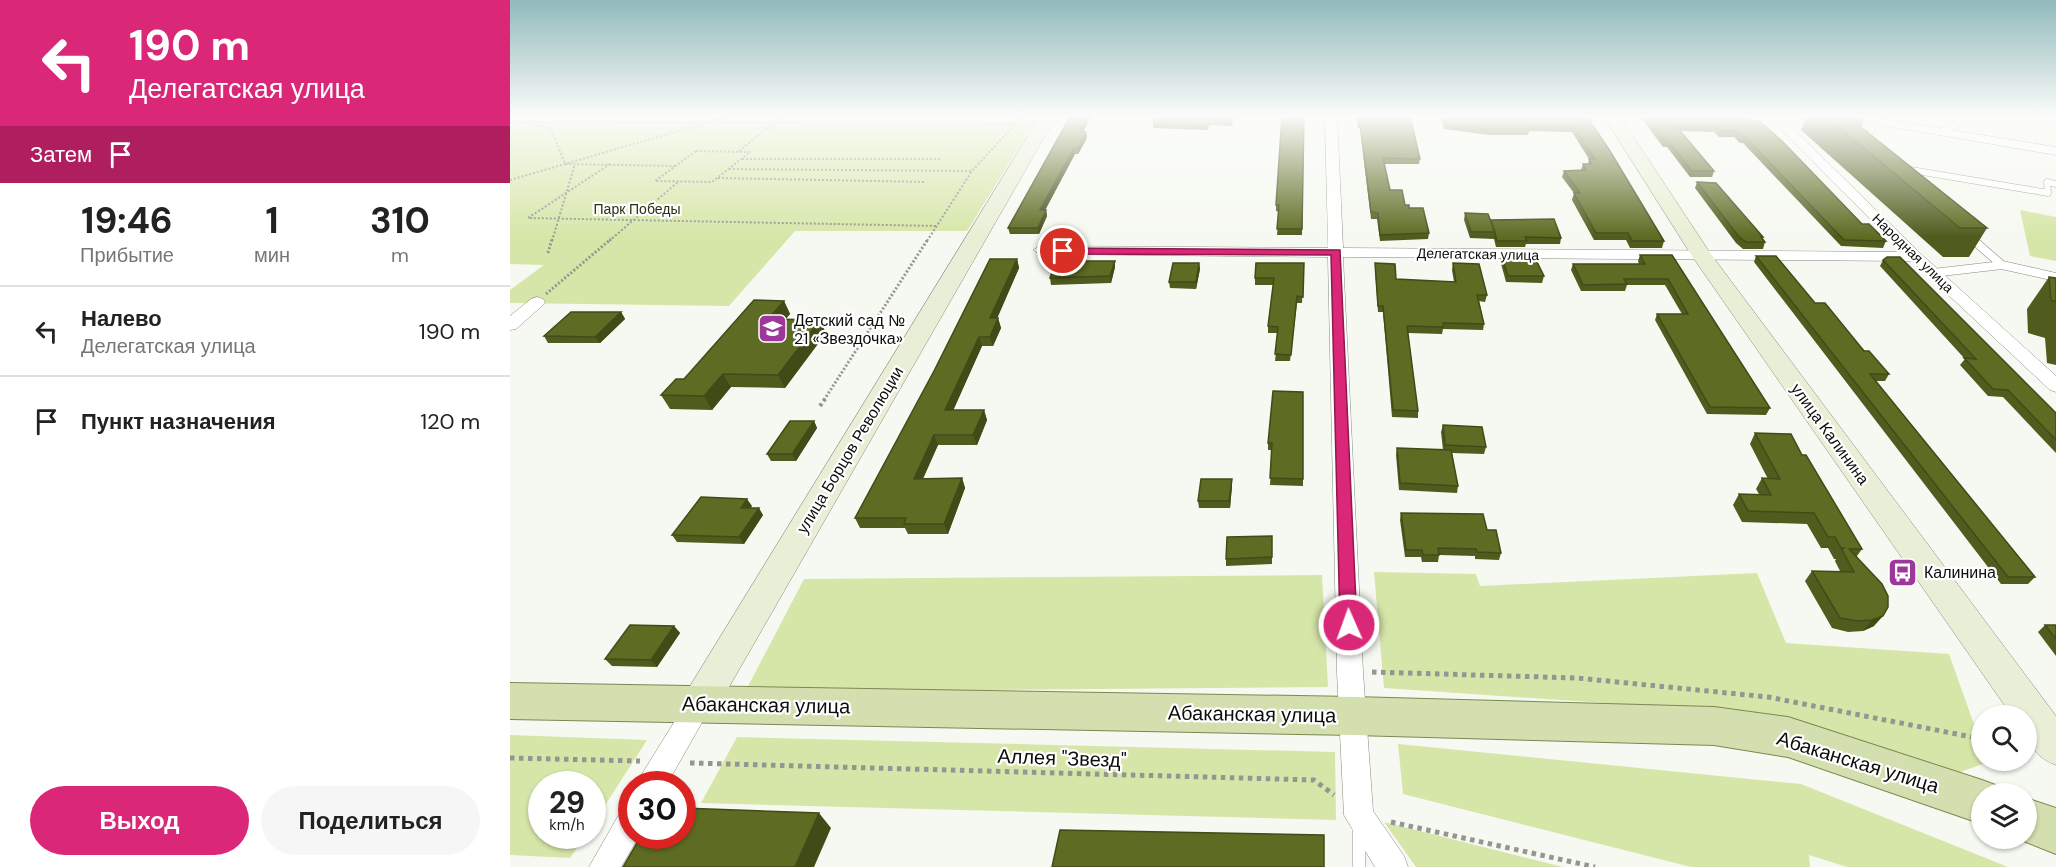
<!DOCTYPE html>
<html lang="ru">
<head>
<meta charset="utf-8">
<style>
	:root { --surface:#fff; --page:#f6f6f6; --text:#222; --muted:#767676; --line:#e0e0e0; --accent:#db2777 }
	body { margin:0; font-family:"DM Sans",sans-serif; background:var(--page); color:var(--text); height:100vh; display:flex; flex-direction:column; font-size:22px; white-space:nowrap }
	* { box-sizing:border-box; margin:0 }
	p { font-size:20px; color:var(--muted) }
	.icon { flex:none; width:33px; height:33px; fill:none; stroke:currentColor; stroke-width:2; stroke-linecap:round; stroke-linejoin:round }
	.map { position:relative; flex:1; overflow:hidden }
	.details { display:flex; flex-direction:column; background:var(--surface); width:510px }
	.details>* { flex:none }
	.hud { background:#db2777; color:#fff; overflow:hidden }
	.tools { position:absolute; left:1461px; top:705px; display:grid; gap:12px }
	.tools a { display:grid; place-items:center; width:66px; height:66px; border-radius:50%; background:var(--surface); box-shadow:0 2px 4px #0004; font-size:30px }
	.speed { position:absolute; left:18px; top:771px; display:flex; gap:12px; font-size:30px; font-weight:700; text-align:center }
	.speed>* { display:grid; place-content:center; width:78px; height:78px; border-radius:50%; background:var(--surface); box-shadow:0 2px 4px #0004; line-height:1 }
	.speed small { font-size:15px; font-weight:400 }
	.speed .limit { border:9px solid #d22; background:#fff; color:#111 }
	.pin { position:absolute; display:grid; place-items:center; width:51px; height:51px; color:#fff; margin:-26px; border:3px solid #fff; border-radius:50%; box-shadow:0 2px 6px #0007 }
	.me { position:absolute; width:66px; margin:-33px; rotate:358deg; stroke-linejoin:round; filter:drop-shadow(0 0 4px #0008) }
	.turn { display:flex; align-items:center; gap:21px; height:126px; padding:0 30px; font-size:27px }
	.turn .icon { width:78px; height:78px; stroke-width:2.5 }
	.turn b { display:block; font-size:42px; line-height:51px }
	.then { display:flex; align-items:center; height:57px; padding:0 30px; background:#0003; gap:12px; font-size:22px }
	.eta { display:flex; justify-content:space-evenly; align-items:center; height:102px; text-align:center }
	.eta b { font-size:36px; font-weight:700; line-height:42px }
	.primary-button { display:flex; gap:12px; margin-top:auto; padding:12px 30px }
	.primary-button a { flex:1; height:69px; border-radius:36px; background:var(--accent); color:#fff; font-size:24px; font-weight:700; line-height:69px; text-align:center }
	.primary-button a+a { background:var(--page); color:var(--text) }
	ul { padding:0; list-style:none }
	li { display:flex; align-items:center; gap:18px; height:90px; padding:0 30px; border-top:2px solid var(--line) }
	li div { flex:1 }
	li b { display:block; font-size:22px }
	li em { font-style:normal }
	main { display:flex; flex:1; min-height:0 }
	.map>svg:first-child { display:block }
	.green { fill:#d6e6a8 }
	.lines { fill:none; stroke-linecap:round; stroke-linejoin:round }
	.lane-far2-casing { stroke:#888a82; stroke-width:7 }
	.lane-far1-casing { stroke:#888a82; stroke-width:9 }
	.lane-casing { stroke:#888a82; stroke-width:14 }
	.street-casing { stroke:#888a82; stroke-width:1 }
	.secondary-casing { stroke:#888a82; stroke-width:1 }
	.primary-casing { stroke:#7b8852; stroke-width:2 }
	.path-far3 { stroke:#949791; stroke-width:2; stroke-dasharray:2 2; stroke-linecap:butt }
	.path-far2 { stroke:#949791; stroke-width:3; stroke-dasharray:2 2; stroke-linecap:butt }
	.path-far1 { stroke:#949791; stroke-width:4; stroke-dasharray:3 3; stroke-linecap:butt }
	.path { stroke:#949791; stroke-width:5; stroke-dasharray:4.5 4.5; stroke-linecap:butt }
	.lane-far2 { stroke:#fff; stroke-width:6 }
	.lane-far1 { stroke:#fff; stroke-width:8 }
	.lane { stroke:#fff; stroke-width:13 }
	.street { fill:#fff; fill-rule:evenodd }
	.secondary { fill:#e9efd6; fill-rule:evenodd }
	.primary { fill:#d3dfae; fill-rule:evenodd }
	.wall { fill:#505c1e }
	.shaded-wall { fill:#414b18 }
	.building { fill:#5d6b23; stroke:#414b18; stroke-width:1.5 }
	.route { fill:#db2777; stroke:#8e194d; stroke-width:1.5 }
	.labels { text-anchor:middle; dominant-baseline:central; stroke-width:4.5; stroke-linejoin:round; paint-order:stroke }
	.far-park-label { font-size:14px; fill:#293010; stroke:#fff }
	.far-street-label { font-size:14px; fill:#0d0e0b; stroke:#fff }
	.poi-label { font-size:16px; fill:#0d0e0b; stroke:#fff; text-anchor:start }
	.street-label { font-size:16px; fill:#0d0e0b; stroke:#fff }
	.near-street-label { font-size:20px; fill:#0d0e0b; stroke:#fff }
</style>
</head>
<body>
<main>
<section class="details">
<div class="hud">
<div class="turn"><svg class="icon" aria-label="left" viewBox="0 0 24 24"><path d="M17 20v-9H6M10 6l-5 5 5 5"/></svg><div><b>190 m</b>Делегатская улица</div></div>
<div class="then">Затем<svg class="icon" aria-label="arrive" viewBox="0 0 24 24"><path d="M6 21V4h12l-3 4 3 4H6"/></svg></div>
</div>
<div class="eta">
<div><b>19:46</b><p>Прибытие</p></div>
<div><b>1</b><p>мин</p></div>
<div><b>310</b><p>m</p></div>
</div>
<ul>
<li><svg class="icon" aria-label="left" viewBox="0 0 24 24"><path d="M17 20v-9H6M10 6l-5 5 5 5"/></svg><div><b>Налево</b><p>Делегатская улица</p></div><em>190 m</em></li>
<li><svg class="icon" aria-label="arrive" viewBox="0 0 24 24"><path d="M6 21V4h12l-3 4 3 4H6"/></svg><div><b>Пункт назначения</b></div><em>120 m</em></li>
</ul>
<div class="primary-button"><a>Выход</a><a>Поделиться</a></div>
</section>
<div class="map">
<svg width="1546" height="867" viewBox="0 0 1546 867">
	<rect width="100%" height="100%" fill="#f6f9f1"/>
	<path class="green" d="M17 115H529L457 231H285L219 306 0 303V290L34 265 0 264V125Z
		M1510 210 1546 217V261L1520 256Z
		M864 572 966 574 970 586 1247 573 1276 643 1439 654 1471 744 1472 760 1478 762 1445 774 1256 714 874 688Z
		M812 575 818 687 235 692 294 579Z
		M0 735 137 740 83 824 82 784H32V836H75L60 858 0 855Z
		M227 737 825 752 826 820 191 803Z
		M888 744 1291 784 1498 867H1337L1299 855 1300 867H1181L893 794Z
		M874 822 1053 867H906Z"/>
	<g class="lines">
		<defs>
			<path id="lane-far2" d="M1433 131 1465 115
				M1356 144 1365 121 1357 115
				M1395 169 1538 193 1537 182 1546 184
				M1459 237 1463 241"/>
			<path id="lane-far1" d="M1462 239 1492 265
				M1423 273 1492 265 1546 277"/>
			<path id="lane" d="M849 829V867"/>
			<path id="street" d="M815 115H827L833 248 1393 252 1257 115H1269L1411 254 1546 376V392L1540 390 1402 261 833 257 853 672 863 811 894 856 898 867H865L834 815 827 672 818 257 530 254 523 250 530 246 818 248Z
				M1277 115 1365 118 1546 147V155L1365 124 1282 118Z
				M27 297 33 299 35 302 33 305 6 329 0 330V316L21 299Z
				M190 691 199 695 203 703 157 784H128L132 774 181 695Z
				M122 805V836H129L111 867H79L112 809Z"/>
			<path id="secondary" d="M531 115H547L203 715 190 720 177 715 172 703 177 691Z
				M1093 115H1109L1200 253 1546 716V765C1522 756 1516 740 1516 716H1502L1182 256Z"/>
			<path id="primary" d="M0 683 844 697 1204 707 1278 717 1472 780 1488 786 1491 794H1472V824L1278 757 1204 745 844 735 0 719Z
				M1516 798 1546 808V854L1506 838H1516Z"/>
		</defs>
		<use href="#lane-far2" class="lane-far2-casing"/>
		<use href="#lane-far1" class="lane-far1-casing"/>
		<use href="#lane" class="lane-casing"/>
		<use href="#street" class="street-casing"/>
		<use href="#secondary" class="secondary-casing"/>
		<use href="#primary" class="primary-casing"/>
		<path class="path-far3" d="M202 121 222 115
			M0 122H15L41 129 55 164 165 166
			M15 122 505 124
			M186 151 240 152 202 182 145 181Z
			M229 151 274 115
			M232 159H431
			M100 164 18 218 427 226
			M219 169 462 171
			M208 178 416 182
			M0 180 192 124
			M42 241 65 164
			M99 241 168 182
			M417 241 462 171 505 124 510 115"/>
		<path class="path-far2" d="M38 253 42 239
			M36 294 101 239
			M314 400 418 239"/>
		<path class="path-far1" d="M310 406 315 399"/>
		<path class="path" d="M862 672 1067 678 1258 697 1472 739
			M0 758 130 761
			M180 763 804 780 824 795
			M881 822 1085 867"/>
		<use href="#lane-far2" class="lane-far2"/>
		<use href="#lane-far1" class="lane-far1"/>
		<use href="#lane" class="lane"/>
		<use href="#street" class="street"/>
		<use href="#secondary" class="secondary"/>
		<use href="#primary" class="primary"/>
	</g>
	<path class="wall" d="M582 115 573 132 577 138 568 154H565L535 210H536L537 216 529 234H500L498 228Z
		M646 115H724L722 126 699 125 698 130 643 128V122Z
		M794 115 792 235H767L769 212 766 211V205Z
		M847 115H873L910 159 909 164H874L880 190 895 205 899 208 919 233 918 239 870 241 867 219H861L850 128H848Z
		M931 115H1076L1154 241 1152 248H1120L1116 240H1084L1062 200 1064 193 1052 177 1054 171 1071 170 1073 164H1078L1079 159 1062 132 1019 131 1018 135H980L934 129Z
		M1129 115H1236V120L1352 224 1376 241 1373 248 1331 246 1233 143H1230L1224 137H1209L1204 132 1171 131 1204 171 1202 177H1180L1157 147H1153Z
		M1297 115H1353L1351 127 1477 228 1459 257H1433L1291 130Z
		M1187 182 1253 237 1252 238 1255 242 1253 249H1233L1226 243 1185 188Z
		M955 213 981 221 1051 238 1050 244H1016L1015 247H986L984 239 960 238 954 220Z
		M991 254 1034 276 1032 283 996 282 990 260Z
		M1130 255H1162L1260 408 1256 415 1197 414 1145 320 1147 314H1172L1155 285H1117L1115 291H1071L1061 270 1063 264H1129L1128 261Z
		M1246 256 1305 303 1379 374 1375 381H1366L1525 577 1518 584H1491L1244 262Z
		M507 259 509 268 487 318H488L491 328 483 346H472L443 410H474L477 420 467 445H428L413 479 452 478 455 488 438 534H398L395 528H350L345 518Z
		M1373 260 1546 413V453L1493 397 1478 396 1450 365 1455 359 1370 266Z
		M605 261V267L601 283 541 285 540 278Z
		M689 263 690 269 686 289 660 288 659 282Z
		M794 263 792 303H787L780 361H765L768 333H758V326L763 285H745V278Z
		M865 263 886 279 944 282 942 270 943 263 977 295 975 302 969 301 974 324 973 330 933 329 932 334 898 333 908 411V418L882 417 873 312H868L865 270Z
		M1539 277 1546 278V365L1537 363 1535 338 1518 333 1517 309Z
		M274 301 280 314 275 319 316 333 275 388 221 387 202 410 160 409 151 395 174 379Z
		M111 312 115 319 90 343H38L34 336Z
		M793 392V486L760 485 762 450H758V443Z
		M304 421 307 428 286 461H261L257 454Z
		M933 425 976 447 974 454 942 453 948 486 947 493 889 490 886 455 887 448 933 450 931 432Z
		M1245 433 1292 455 1352 549 1347 556 1364 626 1353 631 1338 632 1322 628 1295 581 1302 571H1330L1325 561 1326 559H1324L1318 548H1311L1297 524 1232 522 1223 505 1229 494H1249L1246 489 1252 478 1258 479 1240 444Z
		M722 479V486L720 508H689L688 501Z
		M242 506 240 508 253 515 234 544 167 542 162 535Z
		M891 513 977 530 991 553 989 560 965 559V556L929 555 928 562H912L911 557H895L890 520Z
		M762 536V564L716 566V559Z
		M1535 625H1546V656L1528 632Z
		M164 626 170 633 147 667 102 666 95 659Z"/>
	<path class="shaded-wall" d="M578 115H582L570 138 569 132Z
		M576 132 577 138 568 154V148Z
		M564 148 565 154 532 216 530 210Z
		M536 210 537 216 529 234 528 228Z
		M507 259 509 268 483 328 480 318Z
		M605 261V267L601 283 600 276Z
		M689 263 690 269 686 289V282Z
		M274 301 280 314 265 332 258 319Z
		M111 312 115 319 90 343 85 337Z
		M488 318 491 328 483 346 480 337Z
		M310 320 316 333 275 388 268 375Z
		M469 337 472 346 439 420 435 410Z
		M213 374 221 387 202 410 194 396Z
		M474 410 477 420 467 445 463 435Z
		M304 421 307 428 286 461 282 454Z
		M424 435 428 445 408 489 404 479Z
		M452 478 455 488 438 534 434 524Z
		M722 479V486L720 508 719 501Z
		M237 499 242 506 236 515 231 508Z
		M249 508 253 515 234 544 229 537Z
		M1373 616 1364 626 1353 631 1362 620Z
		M164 626 170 633 147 667 141 660Z
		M309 813 321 828 304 867H285Z"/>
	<path class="building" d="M561 115H578L569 132H576L568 148H564L530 210H536L528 228H498Z
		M646 115H723L722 120H699L697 124 643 122Z
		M772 115H794L792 229H767L769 205H766Z
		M848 115 900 116 910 159 873 158 880 190H892L895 205H899V208H913L919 233 870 235 868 213 861 212 850 123H848Z
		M933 115H1076L1100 151 1154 241H1122L1118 233H1086L1064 193H1070L1054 171 1076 170 1073 164H1082L1079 159H1085L1063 126 1018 125 1019 129H981L935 123Z
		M1135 115H1236V120L1249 121 1272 141 1352 224H1359L1376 241 1334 240 1235 137H1232L1226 131H1211L1206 126H1166L1204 171H1182L1158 141H1154Z
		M1314 115H1353L1351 127 1477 228H1450Z
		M1187 182 1206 183 1253 237H1251L1255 242H1236L1229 237Z
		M955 213 978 214 985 232H961Z
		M1044 219 1051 238 1015 237 1017 241H987L981 220Z
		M991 254H1023L1034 276H998Z
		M1130 255H1162L1260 408 1200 407 1147 314H1178L1158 279H1114L1117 284 1073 285 1063 264H1135Z
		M1246 256H1266L1305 303H1315L1354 351H1359L1379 374H1360L1525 577H1498Z
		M1377 257H1390L1546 413V440L1498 390 1483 389 1454 358 1466 359 1373 260Z
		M480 259H507L480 318H488L480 337H469L435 410H474L463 435H424L404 479 452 478 434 524H394L396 518H345L424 371Z
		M546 261H605L600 276 540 278Z
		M663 263H689L686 282H659Z
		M746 263H794L793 297 787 296 781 355 765 354 768 327 758 326 764 278H745Z
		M865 263 885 264 886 279 946 282 943 263 969 264 977 295H967L974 324 933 323V327L897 326 908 411 883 410 873 306H868Z
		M1539 277 1546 278V302L1541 300Z
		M244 300 274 301 258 319 310 320 268 375 213 374 194 396 151 395 166 379H174Z
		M61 312H111L85 337 34 336Z
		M763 391 793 392V479L760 478 762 443H758Z
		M280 421H304L282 454H257Z
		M933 425 972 427 976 447 935 445Z
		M1245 433 1281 434 1292 455H1296L1352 549H1339L1372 584 1378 596V607L1373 616 1362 620 1347 621 1330 618 1302 571 1344 572 1332 550 1334 548H1331L1325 537H1318L1304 513 1238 511 1229 494 1261 495 1252 478 1270 479Z
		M887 448 941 450 948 486 890 483Z
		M691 479H722L719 501H688Z
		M191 497 237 499 231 508H249L229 537 162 535Z
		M891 513 973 514 977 530H986L991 553 967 552 966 549 928 548 929 555H913L912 550H896Z
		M762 536V557L716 559 717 537Z
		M120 625 164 626 141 660 95 659Z
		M1535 625H1546V639Z
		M172 808 309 813 285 867H113L131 836H172Z
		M550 830 814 835V867H542Z"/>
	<linearGradient id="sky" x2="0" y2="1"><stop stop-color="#91b9bc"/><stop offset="0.49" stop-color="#fbfcf9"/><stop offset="1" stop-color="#fbfcf9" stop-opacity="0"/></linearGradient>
	<rect width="1546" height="237" fill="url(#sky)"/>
	<path class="route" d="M549 248 830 250 847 625 845 630 839 632 833 630 830 625 821 255 553 254 549 253Z"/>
	<defs>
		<symbol id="school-square" viewBox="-11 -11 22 22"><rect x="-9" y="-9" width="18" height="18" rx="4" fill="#9e379a" stroke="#fff"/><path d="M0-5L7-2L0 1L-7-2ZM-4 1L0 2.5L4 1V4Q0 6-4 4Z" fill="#fff"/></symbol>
		<symbol id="bus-square" viewBox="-11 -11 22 22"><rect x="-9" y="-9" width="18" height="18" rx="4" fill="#9e379a" stroke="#fff"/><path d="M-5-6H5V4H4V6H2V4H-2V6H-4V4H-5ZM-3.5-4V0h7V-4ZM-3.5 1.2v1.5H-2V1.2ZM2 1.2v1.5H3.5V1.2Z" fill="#fff"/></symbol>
	</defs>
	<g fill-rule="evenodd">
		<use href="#school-square" x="246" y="312" width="33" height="33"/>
		<use href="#bus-square" x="1376" y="556" width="33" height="33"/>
	</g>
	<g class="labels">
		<g class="far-park-label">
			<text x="127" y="209">Парк Победы</text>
		</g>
		<g class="far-street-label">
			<text transform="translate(1403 253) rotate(44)">Народная улица</text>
			<text transform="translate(968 254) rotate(1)">Делегатская улица</text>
		</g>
		<g class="poi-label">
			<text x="284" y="320">Детский сад №<tspan x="284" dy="18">21 «Звездочка»</tspan></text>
			<text x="1414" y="572">Калинина</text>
		</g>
		<g class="street-label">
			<text transform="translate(1320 434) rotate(54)">улица Калинина</text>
			<text transform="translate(340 450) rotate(-59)">улица Борцов Революции</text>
		</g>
		<g class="near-street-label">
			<text transform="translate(256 705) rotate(1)">Абаканская улица</text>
			<text transform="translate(742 714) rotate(1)">Абаканская улица</text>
			<text transform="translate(552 758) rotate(2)">Аллея "Звезд"</text>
			<text transform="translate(1348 762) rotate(17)">Абаканская улица</text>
		</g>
	</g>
</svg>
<div class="tools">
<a><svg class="icon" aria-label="search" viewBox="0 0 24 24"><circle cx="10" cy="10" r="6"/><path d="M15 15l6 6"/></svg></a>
<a><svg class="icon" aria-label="layers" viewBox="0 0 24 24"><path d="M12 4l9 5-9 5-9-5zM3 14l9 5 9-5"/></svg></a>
</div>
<div class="speed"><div>29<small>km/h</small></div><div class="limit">30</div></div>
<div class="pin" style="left:553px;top:251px;background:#d93025"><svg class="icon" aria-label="arrive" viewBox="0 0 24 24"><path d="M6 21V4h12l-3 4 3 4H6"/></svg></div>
<svg class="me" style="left:839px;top:625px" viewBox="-20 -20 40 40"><circle r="17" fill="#db2777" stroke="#fff" stroke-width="3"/><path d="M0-11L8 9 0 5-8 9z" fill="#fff"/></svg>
</div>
</main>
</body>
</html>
